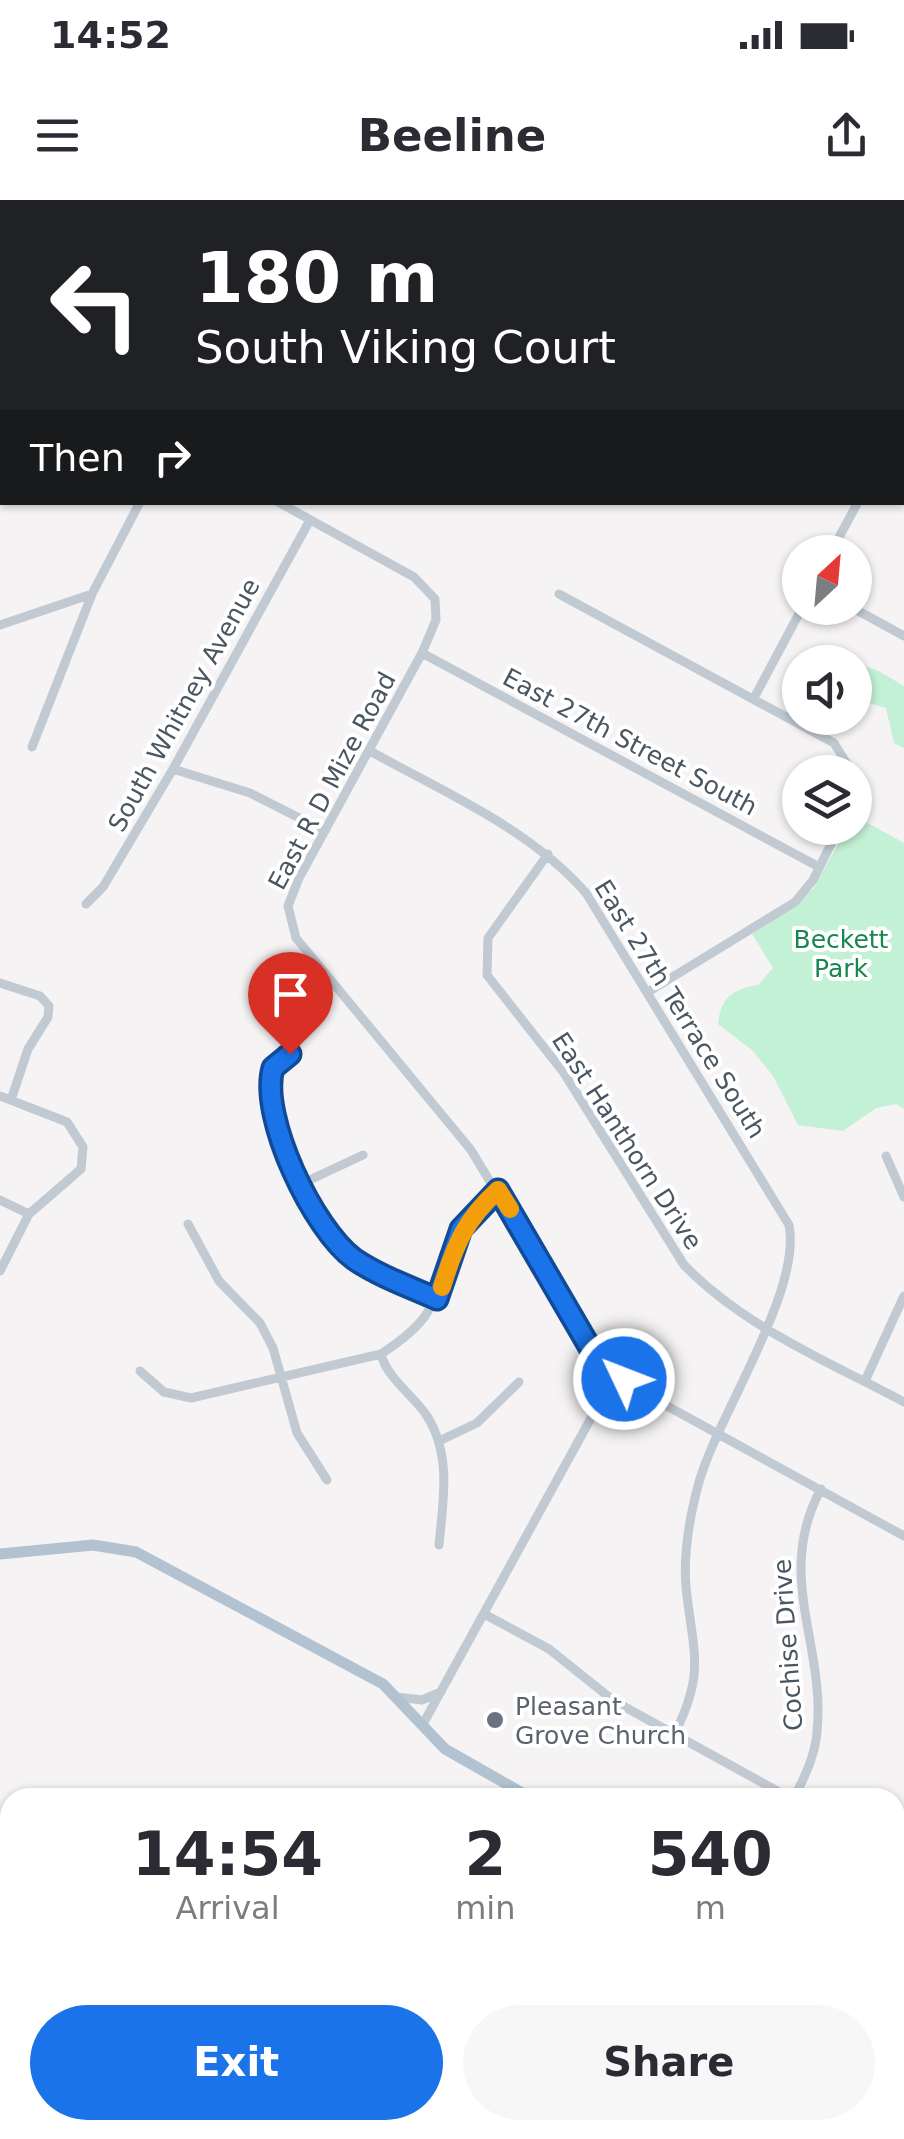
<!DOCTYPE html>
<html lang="en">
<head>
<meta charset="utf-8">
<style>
	:root { --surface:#fff; --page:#f7f7f7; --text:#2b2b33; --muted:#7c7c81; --accent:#1a73e8 }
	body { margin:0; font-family:"DejaVu Sans",sans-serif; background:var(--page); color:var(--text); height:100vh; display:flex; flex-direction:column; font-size:38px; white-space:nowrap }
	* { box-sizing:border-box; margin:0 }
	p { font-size:32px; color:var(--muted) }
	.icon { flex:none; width:55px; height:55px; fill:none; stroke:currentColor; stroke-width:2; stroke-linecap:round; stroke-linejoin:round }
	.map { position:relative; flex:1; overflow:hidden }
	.panel { position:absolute; left:0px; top:1588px; width:905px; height:352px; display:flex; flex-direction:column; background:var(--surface); border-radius:30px 30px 0 0; box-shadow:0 2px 8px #0004 }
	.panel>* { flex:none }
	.hud { position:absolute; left:0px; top:0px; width:905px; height:305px; box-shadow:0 2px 8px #0004; background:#202124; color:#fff; overflow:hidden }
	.needle { width:65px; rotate:26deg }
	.buttons { position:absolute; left:782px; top:335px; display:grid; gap:20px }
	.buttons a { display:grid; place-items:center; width:90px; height:90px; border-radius:50%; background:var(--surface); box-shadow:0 2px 8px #0004; font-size:50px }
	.pin { position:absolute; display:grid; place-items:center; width:85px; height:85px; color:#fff; margin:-102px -42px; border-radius:50% 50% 50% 0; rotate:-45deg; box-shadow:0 0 10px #0007 }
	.pin .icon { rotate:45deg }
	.me { position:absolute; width:110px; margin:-55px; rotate:313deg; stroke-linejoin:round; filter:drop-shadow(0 0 8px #0008) }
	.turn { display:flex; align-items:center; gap:35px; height:210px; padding:0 30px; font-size:45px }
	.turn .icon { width:130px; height:130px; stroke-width:2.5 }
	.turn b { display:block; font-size:70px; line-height:85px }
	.then { display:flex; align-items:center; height:95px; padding:0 30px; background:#0003; gap:20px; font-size:38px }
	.eta { display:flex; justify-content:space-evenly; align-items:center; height:170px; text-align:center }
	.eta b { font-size:60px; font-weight:600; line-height:70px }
	.primary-button { display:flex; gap:20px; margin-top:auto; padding:20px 30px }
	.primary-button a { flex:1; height:115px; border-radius:60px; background:var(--accent); color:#fff; font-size:40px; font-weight:600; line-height:115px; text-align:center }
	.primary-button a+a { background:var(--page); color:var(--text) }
	.status { display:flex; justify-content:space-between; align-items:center; height:70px; padding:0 50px; background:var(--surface); direction:ltr }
	.status svg { height:28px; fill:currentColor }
	header { display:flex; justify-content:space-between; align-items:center; height:130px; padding:0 30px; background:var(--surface); font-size:45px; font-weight:600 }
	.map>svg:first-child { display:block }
	.green { fill:#c3f1d5 }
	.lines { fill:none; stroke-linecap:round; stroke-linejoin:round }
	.minor { stroke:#c1cad2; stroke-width:9 }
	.major { stroke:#b3c2d1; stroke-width:11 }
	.route-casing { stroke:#114b97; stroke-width:25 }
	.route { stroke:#1a73e8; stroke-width:18 }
	.slow { stroke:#f59e0b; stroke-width:18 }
	.worship-dot { fill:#6b7280; stroke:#fff; stroke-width:4 }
	.labels { text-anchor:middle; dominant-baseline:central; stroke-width:8; stroke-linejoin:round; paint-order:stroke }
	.street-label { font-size:25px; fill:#4a5661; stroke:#fff }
	.park-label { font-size:25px; fill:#17864f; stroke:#fff }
	.worship-label { font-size:25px; fill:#5b616d; stroke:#fff; text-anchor:start }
</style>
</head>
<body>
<div class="status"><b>14:52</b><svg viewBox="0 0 49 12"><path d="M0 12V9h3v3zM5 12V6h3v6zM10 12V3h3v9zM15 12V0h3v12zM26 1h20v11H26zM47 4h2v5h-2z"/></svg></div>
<header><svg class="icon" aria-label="menu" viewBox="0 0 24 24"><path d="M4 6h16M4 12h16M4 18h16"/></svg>Beeline<svg class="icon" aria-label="share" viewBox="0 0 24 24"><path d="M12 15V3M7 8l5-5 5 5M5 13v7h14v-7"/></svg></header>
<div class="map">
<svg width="904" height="1939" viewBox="0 0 904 1939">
	<rect width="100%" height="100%" fill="#f5f3f3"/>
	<path class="green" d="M861 466 877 470 904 486V548L894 543 886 508 865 502 855 485Z
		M855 616 904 643V909L896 904 876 908 843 931 798 925 773 876 753 851 718 824C721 798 732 789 758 785L773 768 752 734 813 689 847 628H855Z
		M0 1767 10 1777V1930H145L151 1939H0Z"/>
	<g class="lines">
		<path class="minor" d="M357 0 362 2
			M132 2 133 0
			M308 2 309 0
			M381 2 383 0
			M517 2 519 0
			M650 2 651 0
			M902 190H904
			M0 215 2 213
			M902 295 904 296
			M278 302 414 377 435 399 436 420 422 453 299 678 288 706 296 738 471 950 596 1158 647 1195 904 1336
			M831 352 858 302
			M559 394 834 543 852 572
			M853 408 904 436
			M0 425 92 394
			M422 453 819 667
			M754 498 802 408
			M32 547 92 394 140 302
			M370 551C445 593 529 628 586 693L789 1025C802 1091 719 1213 699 1282 690 1315 683 1352 686 1387 693 1453 706 1472 674 1535
			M173 569 250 593 325 631
			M548 654 488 738 487 775 564 873 684 1065C744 1127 829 1162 904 1202
			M86 704 103 687 173 569 310 320
			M0 783 40 796 49 806 48 817 28 849 11 900
			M648 792 795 702 813 680 839 628
			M290 854 273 868C259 917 314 1030 354 1059 379 1076 410 1087 437 1099
			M0 896 67 922 83 947 81 969 29 1014 0 1071
			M886 956 904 997
			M301 984 363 955
			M0 1000 29 1014
			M188 1024 219 1081 260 1123 273 1148 297 1233 327 1280
			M381 1154C386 1177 414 1196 427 1216 452 1256 443 1301 439 1345
			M140 1171 164 1192 191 1198 381 1154C451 1109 428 1091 460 1031 469 1014 484 1002 498 990
			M865 1181 904 1096
			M439 1241 477 1223 519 1182
			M486 1415 549 1449 614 1501 790 1598
			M397 1497 422 1500 441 1492
			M423 1524 596 1209 601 1162
			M794 1598C805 1576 815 1556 817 1532 826 1445 774 1375 821 1289
			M895 1655 904 1660
			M0 1692 10 1703
			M348 1930 351 1939
			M727 1936 737 1930
			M262 1939 267 1930
			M508 1939 513 1930
			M638 1939 643 1930"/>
		<path class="major" d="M0 1354 93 1345 136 1352 383 1484 445 1549 531 1598
			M895 1792 904 1797"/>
	</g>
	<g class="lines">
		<defs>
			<path id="route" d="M290 854 273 868C259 917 314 1030 354 1059 379 1076 410 1087 437 1099L461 1029 498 990 596 1158 624 1179"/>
		</defs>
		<use href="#route" class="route-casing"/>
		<use href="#route" class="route"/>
		<path class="slow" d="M442 1087C455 1045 465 1020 498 990L510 1009"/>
	</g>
	<circle class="worship-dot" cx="495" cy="1520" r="10"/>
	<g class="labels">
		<g class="street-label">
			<text transform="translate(184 505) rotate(-61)">South Whitney Avenue</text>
			<text transform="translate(630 542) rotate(28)">East 27th Street South</text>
			<text transform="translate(332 581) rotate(-62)">East R D Mize Road</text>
			<text transform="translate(680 809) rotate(58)">East 27th Terrace South</text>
			<text transform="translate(627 941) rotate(57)">East Hanthorn Drive</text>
			<text transform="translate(788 1445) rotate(-94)">Cochise Drive</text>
		</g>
		<g class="park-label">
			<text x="841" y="739">Beckett<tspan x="841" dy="29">Park</tspan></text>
		</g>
		<g class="worship-label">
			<text x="515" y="1506">Pleasant<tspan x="515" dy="29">Grove Church</tspan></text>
		</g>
	</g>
</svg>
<div class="buttons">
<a><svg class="needle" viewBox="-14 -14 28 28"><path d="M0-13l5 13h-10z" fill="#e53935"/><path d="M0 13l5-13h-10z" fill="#7c7c81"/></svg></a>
<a><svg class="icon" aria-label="sound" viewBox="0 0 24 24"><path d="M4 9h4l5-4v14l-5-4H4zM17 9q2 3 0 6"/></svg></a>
<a><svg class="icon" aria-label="layers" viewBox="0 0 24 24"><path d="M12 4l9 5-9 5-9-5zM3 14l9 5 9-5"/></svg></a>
</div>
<div class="pin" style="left:290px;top:854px;background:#d93025"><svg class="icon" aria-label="arrive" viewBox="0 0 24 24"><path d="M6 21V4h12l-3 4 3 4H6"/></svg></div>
<svg class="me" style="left:624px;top:1179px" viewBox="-20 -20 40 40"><circle r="17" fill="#1a73e8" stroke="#fff" stroke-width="3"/><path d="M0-11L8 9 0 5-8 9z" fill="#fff"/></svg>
<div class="hud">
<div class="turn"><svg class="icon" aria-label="left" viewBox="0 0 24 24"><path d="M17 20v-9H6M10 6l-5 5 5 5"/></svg><div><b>180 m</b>South Viking Court</div></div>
<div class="then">Then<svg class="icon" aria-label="right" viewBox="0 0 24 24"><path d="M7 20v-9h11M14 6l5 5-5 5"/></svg></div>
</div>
<section class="panel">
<div class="eta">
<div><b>14:54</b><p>Arrival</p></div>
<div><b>2</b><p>min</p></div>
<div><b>540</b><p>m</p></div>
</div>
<div class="primary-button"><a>Exit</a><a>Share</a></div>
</section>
</div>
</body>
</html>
